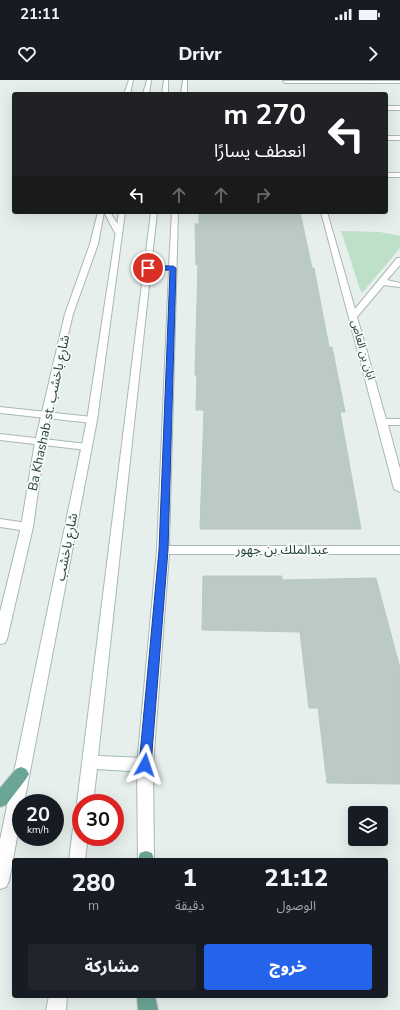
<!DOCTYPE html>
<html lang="ar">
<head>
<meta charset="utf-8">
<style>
	:root { --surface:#171b24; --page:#20242c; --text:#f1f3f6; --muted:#9ea1a6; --accent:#2563eb }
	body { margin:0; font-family:"Nunito Sans","Noto Sans Arabic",sans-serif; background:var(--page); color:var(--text); direction:rtl; height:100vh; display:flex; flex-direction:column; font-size:15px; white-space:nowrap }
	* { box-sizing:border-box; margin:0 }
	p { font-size:13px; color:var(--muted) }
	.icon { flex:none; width:22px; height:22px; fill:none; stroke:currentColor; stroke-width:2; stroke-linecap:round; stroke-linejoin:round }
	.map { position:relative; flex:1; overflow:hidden; direction:ltr }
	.drawer { position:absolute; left:12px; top:778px; width:376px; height:140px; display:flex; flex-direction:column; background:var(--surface); border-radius:4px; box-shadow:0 4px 16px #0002; direction:rtl }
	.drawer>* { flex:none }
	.hud { position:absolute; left:12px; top:12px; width:376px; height:122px; border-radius:4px; box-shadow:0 4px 16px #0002; direction:rtl; background:#202124; color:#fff; overflow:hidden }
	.buttons { position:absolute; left:348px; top:726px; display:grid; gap:8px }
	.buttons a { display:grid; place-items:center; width:40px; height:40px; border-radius:4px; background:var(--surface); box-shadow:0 4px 16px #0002; font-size:20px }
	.speed { position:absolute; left:12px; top:714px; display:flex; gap:8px; font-size:20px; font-weight:700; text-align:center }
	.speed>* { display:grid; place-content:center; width:52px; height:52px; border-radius:50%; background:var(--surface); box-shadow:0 4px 16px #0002; line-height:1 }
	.speed small { font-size:10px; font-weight:400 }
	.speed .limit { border:6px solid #d22; background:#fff; color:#111 }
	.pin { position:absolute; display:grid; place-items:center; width:34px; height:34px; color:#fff; margin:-17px; border:2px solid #fff; border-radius:50%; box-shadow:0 1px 4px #0007 }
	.me { position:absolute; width:44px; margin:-22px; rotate:5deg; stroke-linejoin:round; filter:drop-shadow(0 0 3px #0008) }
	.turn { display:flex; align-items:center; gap:14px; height:84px; padding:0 16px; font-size:18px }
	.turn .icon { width:52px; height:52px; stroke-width:2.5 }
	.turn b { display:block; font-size:28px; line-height:34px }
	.lanes { display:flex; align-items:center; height:38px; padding:0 16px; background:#0003; justify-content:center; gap:20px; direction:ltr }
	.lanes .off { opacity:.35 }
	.eta { display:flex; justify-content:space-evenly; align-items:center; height:68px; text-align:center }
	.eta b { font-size:24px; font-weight:800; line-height:28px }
	.primary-button { display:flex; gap:8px; margin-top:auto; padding:8px 16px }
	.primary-button a { flex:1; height:46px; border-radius:4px; background:var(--accent); color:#fff; font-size:16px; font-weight:800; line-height:46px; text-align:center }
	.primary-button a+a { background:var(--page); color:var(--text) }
	.status { display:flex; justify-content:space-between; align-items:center; height:28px; padding:0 20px; background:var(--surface); direction:ltr }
	.status svg { height:11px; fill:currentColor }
	header { display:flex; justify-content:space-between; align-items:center; height:52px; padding:0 16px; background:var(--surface); font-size:18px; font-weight:800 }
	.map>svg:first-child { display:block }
	.green { fill:#bfe0c8 }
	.building { fill:#bbcac4; stroke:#b8c9c2 }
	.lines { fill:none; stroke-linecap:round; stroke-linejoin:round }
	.service-casing { stroke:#a8b8b2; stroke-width:2 }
	.minor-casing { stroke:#a8b8b2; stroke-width:2 }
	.tertiary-casing { stroke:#a8b8b2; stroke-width:2 }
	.secondary-casing { stroke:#a4bbb3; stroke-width:2 }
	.primary-casing { stroke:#c2cac8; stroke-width:2 }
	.service { fill:#fff; fill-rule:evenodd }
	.minor { fill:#fff; fill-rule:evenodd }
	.tertiary { fill:#fff; fill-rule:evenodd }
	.secondary { fill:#fff; fill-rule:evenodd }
	.primary { fill:#6aa596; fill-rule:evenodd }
	.route { fill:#2563eb; stroke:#184099 }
	.labels { text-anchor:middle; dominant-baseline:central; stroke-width:3.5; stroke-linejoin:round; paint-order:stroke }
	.far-street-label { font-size:11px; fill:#24423a; stroke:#f7fbf9 }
	.street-label { font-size:13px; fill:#24423a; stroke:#f7fbf9 }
</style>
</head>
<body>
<div class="status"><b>21:11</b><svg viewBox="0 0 49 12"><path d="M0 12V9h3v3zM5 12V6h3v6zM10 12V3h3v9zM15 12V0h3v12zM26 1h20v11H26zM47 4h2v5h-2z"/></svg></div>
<header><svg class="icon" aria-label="forward" viewBox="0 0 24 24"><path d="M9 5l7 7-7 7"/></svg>Drivr<svg class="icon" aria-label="heart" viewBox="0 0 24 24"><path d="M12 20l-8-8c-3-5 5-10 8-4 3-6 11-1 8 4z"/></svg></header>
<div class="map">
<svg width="400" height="930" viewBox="0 0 400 930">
	<rect width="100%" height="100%" fill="#e6efeb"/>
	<path class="green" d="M341 151 380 152 400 156V168L363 212H361Z"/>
	<path class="building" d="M199 132H300L312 188H314L329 267H332L345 332H340L361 449H200L204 330H196L197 295H195L198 185H196L195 144H199Z
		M203 496H282V500L376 498 400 588V704L327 703 318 628H309L300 552 202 550Z"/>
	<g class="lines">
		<defs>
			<path id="service" d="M104 132H110L122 151 121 153H115Z
				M0 439 27 443 33 447 27 451 0 447Z"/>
			<path id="minor" d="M129 0H133L130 14H124Z
				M183 0H187V14H181Z
				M283 1H400V3H285Z
				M386 26H400V30H386Z
				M386 56H400V60H386Z
				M386 93H400V97H386Z
				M98 132H104L98 164 73 234 66 263 45 362 33 447 7 559 5 563 0 564V532L21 447 35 362 65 234 90 164Z
				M172 132H178L169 466H400V474H169L153 685 154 779 138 780 137 685 157 470 169 190H148L144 188 148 186H169Z
				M321 132H327L355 229 397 178H400V185L387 200 400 203V207L384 205 357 237 386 339H400V345H388L400 389V412L394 409Z"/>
			<path id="tertiary" d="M0 327 92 337 97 340 92 343 0 333Z
				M0 354 87 364 92 367 87 370 0 360Z"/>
			<path id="secondary" d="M147 0H151L149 14H143Z
				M164 0H168V14H162Z
				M119 132H125L97 340 24 723H21V736L9 801 6 807 0 809V760L87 340Z
				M151 132H157L98 676 145 678 150 680 153 685 150 690 145 692 97 689 93 723H81V729L77 723Z
				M81 742V757H88L85 780H69L73 749 75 744Z
				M49 916H67L66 930H46Z"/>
			<path id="primary" d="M21 687 26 689 29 694 26 699 6 725 0 727V708L16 689Z
				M146 771 152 773 154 780H138L140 773Z
				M137 916H155L158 930H138Z"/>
		</defs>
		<use href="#service" class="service-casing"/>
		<use href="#minor" class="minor-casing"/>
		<use href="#tertiary" class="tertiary-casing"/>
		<use href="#secondary" class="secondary-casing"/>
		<use href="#primary" class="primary-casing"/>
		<use href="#service" class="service"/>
		<use href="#minor" class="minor"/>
		<use href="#tertiary" class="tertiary"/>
		<use href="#secondary" class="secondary"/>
		<use href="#primary" class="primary"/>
	</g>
	<path class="route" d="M173 186 176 188 168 470 151 685 149 689 145 690 141 689 139 685 159 470 170 190H148L145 188 148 186Z"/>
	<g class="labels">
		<g class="far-street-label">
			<text transform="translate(363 270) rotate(74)">ابان بن العاص</text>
		</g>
		<g class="street-label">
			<text transform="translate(49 333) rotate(-78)">Ba Khashab st. شارع باخشب</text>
			<text transform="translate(67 467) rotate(-79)">شارع باخشب</text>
			<text x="282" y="470">عبدالملك بن جهور</text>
		</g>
	</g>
</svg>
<div class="buttons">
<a><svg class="icon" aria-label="layers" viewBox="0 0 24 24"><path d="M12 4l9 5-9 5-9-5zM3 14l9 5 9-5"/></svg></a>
</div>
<div class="speed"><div>20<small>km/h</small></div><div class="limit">30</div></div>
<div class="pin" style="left:148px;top:188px;background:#d93025"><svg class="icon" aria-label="arrive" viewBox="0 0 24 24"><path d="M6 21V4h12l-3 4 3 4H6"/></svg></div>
<svg class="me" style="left:145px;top:685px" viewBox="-20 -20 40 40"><path d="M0-17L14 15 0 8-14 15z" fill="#2563eb" stroke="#fff" stroke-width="4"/></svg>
<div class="hud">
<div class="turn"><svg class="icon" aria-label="left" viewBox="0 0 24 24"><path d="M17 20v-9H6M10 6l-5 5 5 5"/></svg><div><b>270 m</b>انعطف يسارًا</div></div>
<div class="lanes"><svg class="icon" aria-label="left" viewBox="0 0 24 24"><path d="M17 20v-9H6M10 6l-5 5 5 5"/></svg><svg class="icon off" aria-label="ahead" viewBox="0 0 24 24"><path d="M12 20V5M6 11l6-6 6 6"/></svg><svg class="icon off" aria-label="ahead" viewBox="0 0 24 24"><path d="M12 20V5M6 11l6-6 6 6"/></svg><svg class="icon off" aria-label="right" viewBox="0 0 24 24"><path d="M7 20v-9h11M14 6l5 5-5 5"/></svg></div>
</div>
<section class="drawer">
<div class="eta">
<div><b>21:12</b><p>الوصول</p></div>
<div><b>1</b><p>دقيقة</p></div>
<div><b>280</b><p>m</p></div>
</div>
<div class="primary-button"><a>خروج</a><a>مشاركة</a></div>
</section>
</div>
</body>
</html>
